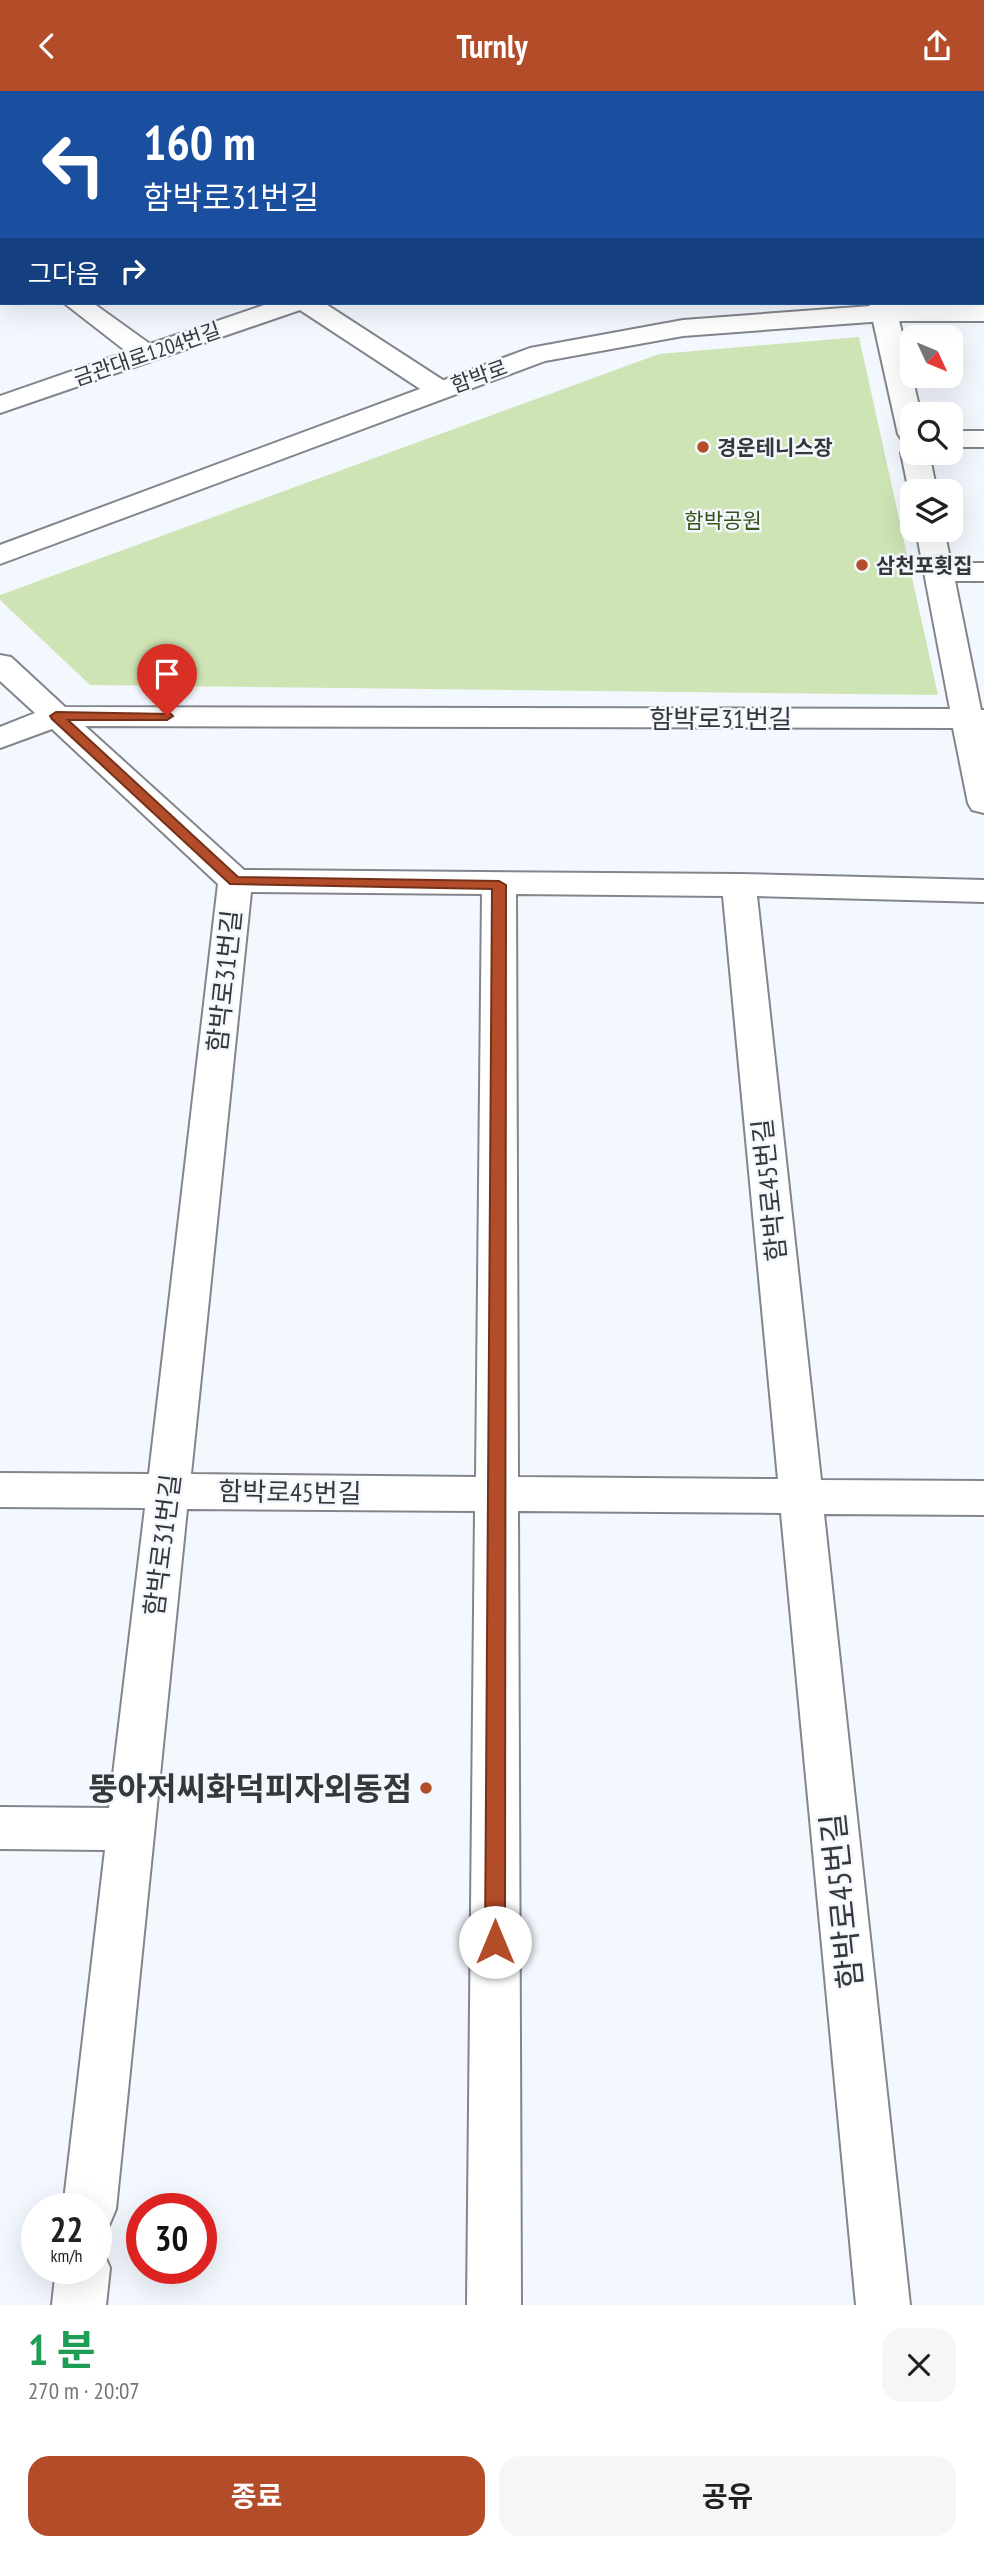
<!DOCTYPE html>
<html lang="ko">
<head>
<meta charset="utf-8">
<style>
	:root { --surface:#fff; --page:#f6f6f6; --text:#202124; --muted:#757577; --accent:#b34c28 }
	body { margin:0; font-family:"PT Sans Narrow","Noto Sans KR",sans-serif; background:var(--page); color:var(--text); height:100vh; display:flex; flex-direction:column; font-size:26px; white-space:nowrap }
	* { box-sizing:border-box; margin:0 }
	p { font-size:23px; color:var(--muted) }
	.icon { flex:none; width:38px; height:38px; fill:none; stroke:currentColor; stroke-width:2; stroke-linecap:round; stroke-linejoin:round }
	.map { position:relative; height:2214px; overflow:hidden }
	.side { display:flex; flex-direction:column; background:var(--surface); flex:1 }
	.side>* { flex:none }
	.top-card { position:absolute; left:0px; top:0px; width:985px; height:214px; box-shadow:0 7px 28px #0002; background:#1a4fa0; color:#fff; overflow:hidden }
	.needle { width:46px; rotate:134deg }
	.buttons { position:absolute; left:900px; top:234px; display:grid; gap:14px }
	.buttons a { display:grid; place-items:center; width:63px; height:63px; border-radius:14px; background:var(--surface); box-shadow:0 7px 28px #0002; font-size:35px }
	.speed { position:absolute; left:21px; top:2102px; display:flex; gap:14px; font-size:35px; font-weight:700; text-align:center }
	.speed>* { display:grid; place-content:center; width:91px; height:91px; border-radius:50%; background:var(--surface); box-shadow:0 7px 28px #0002; line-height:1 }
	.speed small { font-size:18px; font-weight:400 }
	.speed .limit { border:10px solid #d22; background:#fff; color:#111 }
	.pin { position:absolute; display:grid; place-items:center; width:60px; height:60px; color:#fff; margin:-72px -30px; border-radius:50% 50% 50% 0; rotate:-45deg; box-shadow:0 0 7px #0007 }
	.pin .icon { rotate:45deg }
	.me { position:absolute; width:77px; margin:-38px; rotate:0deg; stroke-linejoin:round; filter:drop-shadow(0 0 5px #0008) }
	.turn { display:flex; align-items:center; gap:24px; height:147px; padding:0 28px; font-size:32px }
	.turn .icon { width:91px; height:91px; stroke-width:2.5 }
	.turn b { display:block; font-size:49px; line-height:60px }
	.then { display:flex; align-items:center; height:66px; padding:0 28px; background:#0003; gap:14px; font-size:26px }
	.round { display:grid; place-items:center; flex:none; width:74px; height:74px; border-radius:21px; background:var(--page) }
	.headline { display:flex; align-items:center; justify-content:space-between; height:119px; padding:0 28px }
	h1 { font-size:42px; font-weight:700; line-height:52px; color:#1e9e55 }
	.button { display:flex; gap:14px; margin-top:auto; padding:14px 28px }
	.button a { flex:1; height:80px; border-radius:21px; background:var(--accent); color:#fff; font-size:28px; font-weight:700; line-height:80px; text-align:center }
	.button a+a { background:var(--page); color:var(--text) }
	header { display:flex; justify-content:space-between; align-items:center; height:91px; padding:0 28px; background:var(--accent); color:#fff; font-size:32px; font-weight:700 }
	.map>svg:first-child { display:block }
	.green { fill:#cfe4b5 }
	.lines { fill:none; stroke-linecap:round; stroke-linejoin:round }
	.pedestrian-casing { stroke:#82868c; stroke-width:4 }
	.minor-casing { stroke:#82868c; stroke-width:4 }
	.tertiary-casing { stroke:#82868c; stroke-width:4 }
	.pedestrian { fill:#fff; fill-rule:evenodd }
	.minor { fill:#fff; fill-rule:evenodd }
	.tertiary { fill:#fff; fill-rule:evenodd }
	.route { fill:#b34c28; stroke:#74311a; stroke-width:2 }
	.poi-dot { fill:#b34c28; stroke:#f3f8fe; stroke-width:2.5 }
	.labels { text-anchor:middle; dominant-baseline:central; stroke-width:5; stroke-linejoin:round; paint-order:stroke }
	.far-street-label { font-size:21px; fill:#36373a; stroke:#f3f8fe }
	.far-poi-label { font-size:21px; font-weight:bold; fill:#36373a; stroke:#f3f8fe; text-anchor:start }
	.far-park-label { font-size:21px; fill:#3b4f19; stroke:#f3f8fe }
	.street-label { font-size:26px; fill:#36373a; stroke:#f3f8fe }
	.near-poi-label { font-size:32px; font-weight:bold; fill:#36373a; stroke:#f3f8fe; text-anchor:end }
	.near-street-label { font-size:32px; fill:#36373a; stroke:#f3f8fe }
</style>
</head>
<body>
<header><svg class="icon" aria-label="back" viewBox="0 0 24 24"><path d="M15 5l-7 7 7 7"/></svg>Turnly<svg class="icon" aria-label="share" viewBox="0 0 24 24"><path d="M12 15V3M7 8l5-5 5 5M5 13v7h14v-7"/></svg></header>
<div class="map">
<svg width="984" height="2214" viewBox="0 0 984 2214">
	<rect width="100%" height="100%" fill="#f3f8fe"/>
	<path class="green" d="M859 246 938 604 90 594 0 509V504L659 263Z"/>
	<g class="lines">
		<defs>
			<path id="pedestrian" d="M260 0H287L259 2Z
				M0 77H2L0 92Z"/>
			<path id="minor" d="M0 0 9 2H2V14Z
				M183 0H207L208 2H184Z
				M389 0H413L414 2H390Z
				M590 0H614L615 2H591Z
				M798 0H821L822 2H799Z
				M0 147H2V163H0Z
				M64 212H93L150 253 270 212H324L449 293 453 299 449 305H431L300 219 0 322V305L127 261Z
				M869 212H895L921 324H912V351L902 349 898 343Z
				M950 340H984V356H950Z
				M912 354V362H929L937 401H912V405L909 401 901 362 905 356Z
				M916 439H944L951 472H984V490H955L981 619H984V722L972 719 968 712 953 637 85 635 244 779 739 783 984 789V811L757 805 821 1389 984 1390V1424L824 1423 910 2214H856L781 1422 518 1420 521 2214H467L475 1420 187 1418 116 2118 108 2137 96 2141V2118H63L105 1759 0 1758V1716L109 1717 145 1417 0 1416V1382L149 1383 218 793 52 638 0 657V636L35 622 0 590V564L11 566 65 616 950 618ZM251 801 482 803 476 1386 191 1383ZM516 803 723 805 778 1388 518 1386Z
				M96 2156 102 2158 110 2177 106 2214H52L56 2177H96Z"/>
			<path id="tertiary" d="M884 214H984V230H884L683 245 545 270 0 473V454L530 257 683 229Z"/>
		</defs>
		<use href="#pedestrian" class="pedestrian-casing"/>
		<use href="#minor" class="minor-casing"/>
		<use href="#tertiary" class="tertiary-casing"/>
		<use href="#pedestrian" class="pedestrian"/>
		<use href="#minor" class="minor"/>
		<use href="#tertiary" class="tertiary"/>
	</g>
	<path class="route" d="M56 621 171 623 173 625 167 629H68L238 786 499 790 506 794 505 1851 502 1858 495 1860 488 1858 485 1851 492 798 230 793 52 628 50 625Z"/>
	<g class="poi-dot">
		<circle cx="703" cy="356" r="7"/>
		<circle cx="862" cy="474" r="7"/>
		<circle cx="426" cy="1697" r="7"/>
	</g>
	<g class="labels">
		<g class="far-street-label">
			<text transform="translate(147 263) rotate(-19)">금관대로1204번길</text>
			<text transform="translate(479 285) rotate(-20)">함박로</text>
		</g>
		<g class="far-poi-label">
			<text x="717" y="356">경운테니스장</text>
			<text x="876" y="474">삼천포횟집</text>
		</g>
		<g class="far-park-label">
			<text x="723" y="429">함박공원</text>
		</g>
		<g class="street-label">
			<text x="721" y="627">함박로31번길</text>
			<text transform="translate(224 890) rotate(-84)">함박로31번길</text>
			<text transform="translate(769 1099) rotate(-96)">함박로45번길</text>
			<text transform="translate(290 1401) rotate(1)">함박로45번길</text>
			<text transform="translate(162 1454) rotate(-83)">함박로31번길</text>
		</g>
		<g class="near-poi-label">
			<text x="412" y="1697">뚱아저씨화덕피자외동점</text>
		</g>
		<g class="near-street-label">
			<text transform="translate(841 1810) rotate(-96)">함박로45번길</text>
		</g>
	</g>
</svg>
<div class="buttons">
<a><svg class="needle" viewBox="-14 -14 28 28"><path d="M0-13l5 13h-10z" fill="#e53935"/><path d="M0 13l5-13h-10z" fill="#757577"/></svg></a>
<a><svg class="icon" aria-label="search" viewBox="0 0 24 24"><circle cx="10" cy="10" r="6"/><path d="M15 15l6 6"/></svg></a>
<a><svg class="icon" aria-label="layers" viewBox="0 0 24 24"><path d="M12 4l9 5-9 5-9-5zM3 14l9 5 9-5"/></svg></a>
</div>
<div class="speed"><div>22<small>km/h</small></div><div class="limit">30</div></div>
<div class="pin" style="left:167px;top:625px;background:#d93025"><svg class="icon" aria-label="arrive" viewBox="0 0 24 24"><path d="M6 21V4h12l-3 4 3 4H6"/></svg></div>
<svg class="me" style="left:495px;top:1851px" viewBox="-20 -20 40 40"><circle r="19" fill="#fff"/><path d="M0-13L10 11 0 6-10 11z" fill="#b34c28"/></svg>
<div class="top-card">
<div class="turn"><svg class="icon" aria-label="left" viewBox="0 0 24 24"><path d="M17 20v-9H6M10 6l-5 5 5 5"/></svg><div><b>160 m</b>함박로31번길</div></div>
<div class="then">그다음<svg class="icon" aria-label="right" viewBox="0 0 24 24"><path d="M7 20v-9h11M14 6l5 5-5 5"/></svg></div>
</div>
</div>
<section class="side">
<div class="headline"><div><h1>1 분</h1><p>270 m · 20:07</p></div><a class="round"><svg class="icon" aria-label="close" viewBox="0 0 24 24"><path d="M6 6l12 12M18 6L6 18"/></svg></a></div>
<div class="button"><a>종료</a><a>공유</a></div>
</section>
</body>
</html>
